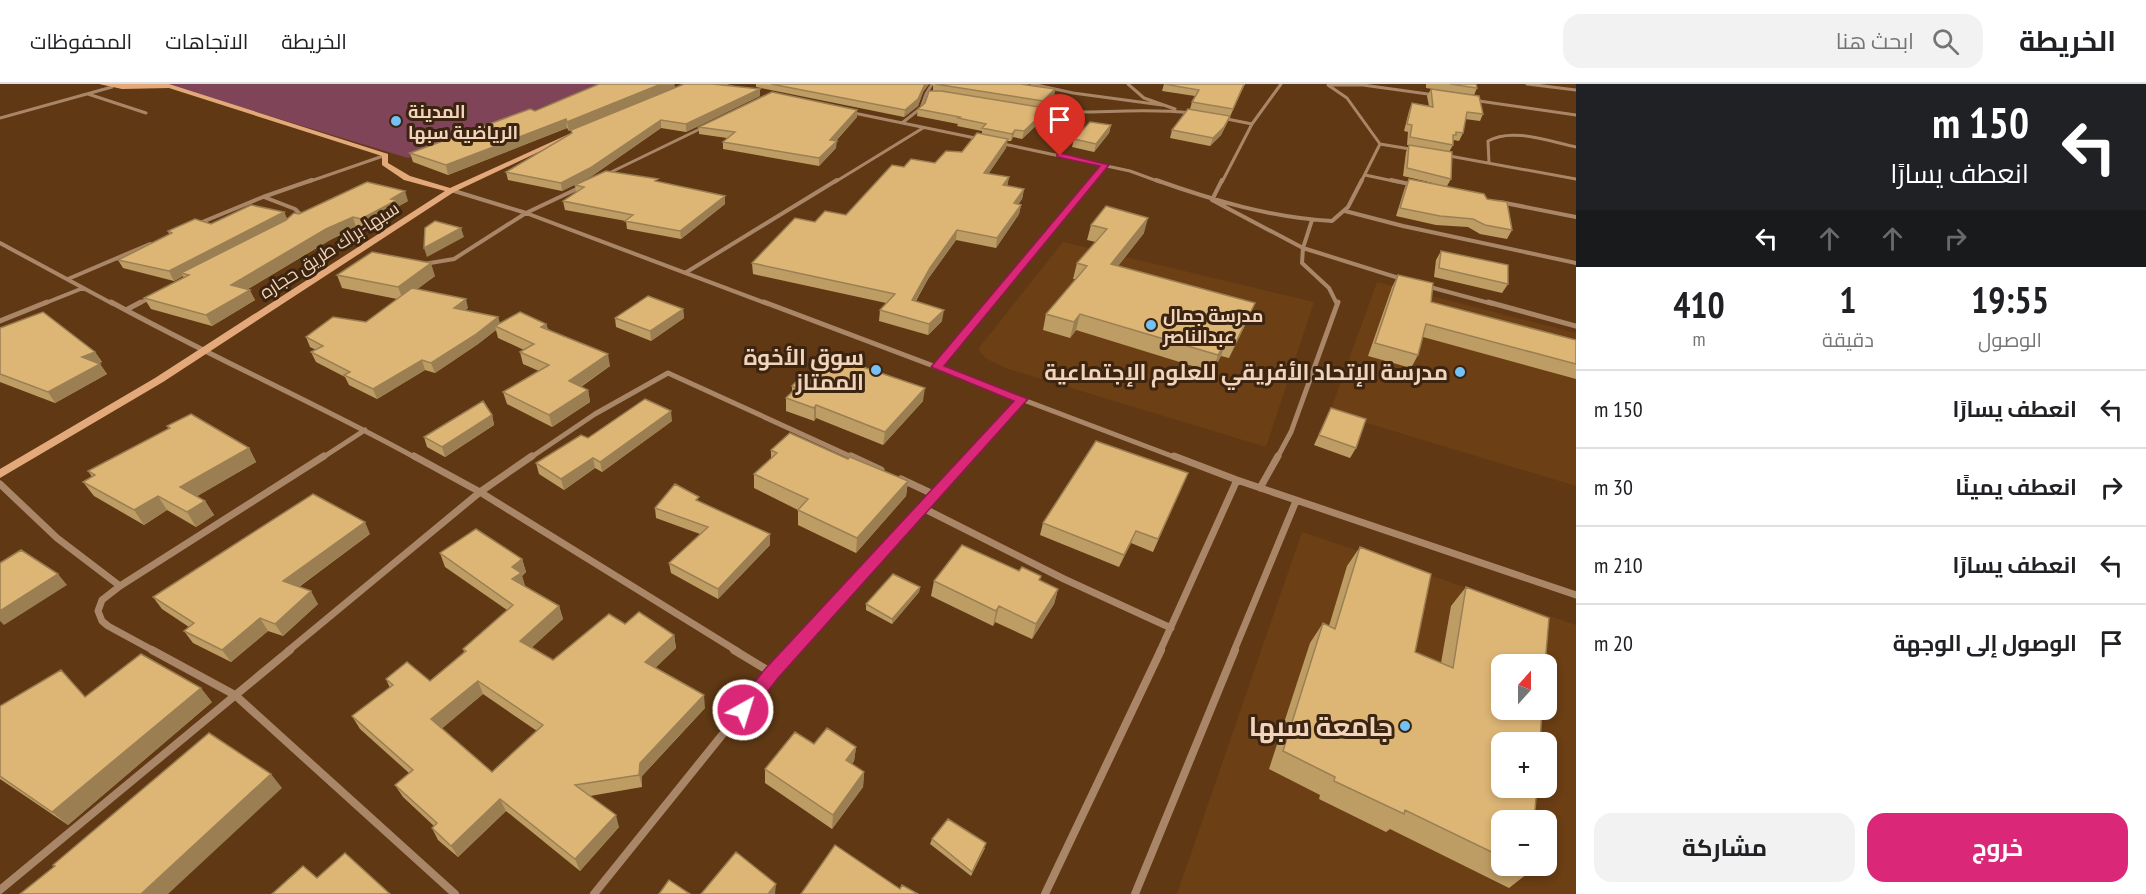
<!DOCTYPE html>
<html lang="ar">
<head>
<meta charset="utf-8">
<style>
	:root { --surface:#fff; --page:#f2f2f2; --text:#202124; --muted:#757577; --line:#e0e0e0; --accent:#db2777 }
	body { margin:0; font-family:"PT Sans Narrow",Cairo,sans-serif; background:var(--page); color:var(--text); direction:rtl; height:100vh; display:flex; flex-direction:column; font-size:22px; white-space:nowrap }
	* { box-sizing:border-box; margin:0 }
	p { font-size:20px; color:var(--muted) }
	.icon { flex:none; width:33px; height:33px; fill:none; stroke:currentColor; stroke-width:2; stroke-linecap:round; stroke-linejoin:round }
	.map { position:relative; flex:1; overflow:hidden; direction:ltr }
	.side { display:flex; flex-direction:column; background:var(--surface); width:570px }
	.side>* { flex:none }
	.guide { background:#202124; color:#fff; overflow:hidden }
	.needle { width:39px; rotate:21deg }
	.buttons { position:absolute; left:1491px; top:570px; display:grid; gap:12px }
	.buttons a { display:grid; place-items:center; width:66px; height:66px; border-radius:12px; background:var(--surface); box-shadow:0 3px 9px #0003; font-size:30px }
	.pin { position:absolute; display:grid; place-items:center; width:51px; height:51px; color:#fff; margin:-62px -26px; border-radius:50% 50% 50% 0; rotate:-45deg; box-shadow:0 0 6px #0007 }
	.pin .icon { rotate:45deg }
	.me { position:absolute; width:66px; margin:-33px; rotate:39deg; stroke-linejoin:round; filter:drop-shadow(0 0 4px #0008) }
	.turn { display:flex; align-items:center; gap:21px; height:126px; padding:0 18px; font-size:27px }
	.turn .icon { width:78px; height:78px; stroke-width:2.5 }
	.turn b { display:block; font-size:42px; line-height:51px }
	.lanes { display:flex; align-items:center; height:57px; padding:0 18px; background:#0003; justify-content:center; gap:30px; direction:ltr }
	.lanes .off { opacity:.35 }
	.eta { display:flex; justify-content:space-evenly; align-items:center; height:102px; text-align:center }
	.eta b { font-size:36px; font-weight:700; line-height:42px }
	.cta { display:flex; gap:12px; margin-top:auto; padding:12px 18px }
	.cta a { flex:1; height:69px; border-radius:18px; background:var(--accent); color:#fff; font-size:24px; font-weight:700; line-height:69px; text-align:center }
	.cta a+a { background:var(--page); color:var(--text) }
	ul { padding:0; list-style:none }
	li { display:flex; align-items:center; gap:18px; height:78px; padding:0 18px; border-top:2px solid var(--line) }
	li div { flex:1 }
	li b { display:block; font-size:22px }
	li em { font-style:normal }
	header { display:flex; align-items:center; gap:36px; box-sizing:border-box; height:84px; padding:0 30px; background:var(--surface); border-bottom:2px solid var(--line) }
	header strong { font-size:28px }
	nav { display:flex; gap:33px; margin-inline-start:auto; font-size:21px }
	.search { width:420px; height:54px; background:var(--page); display:flex; align-items:center; gap:15px; box-sizing:border-box; padding:0 21px; border-radius:18px; color:var(--muted); font-size:22px }
	main { display:flex; flex:1; min-height:0 }
	.map>svg:first-child { display:block }
	.built { fill:#6c3f15; fill-rule:evenodd }
	.green { fill:#7f4457 }
	.lines { fill:none; stroke-linecap:round; stroke-linejoin:round }
	.street-far4 { stroke:#aa8668; stroke-width:3 }
	.street-far3 { stroke:#aa8668; stroke-width:4 }
	.street-far2 { stroke:#aa8668; stroke-width:5 }
	.street-far1 { stroke:#aa8668; stroke-width:7 }
	.street { stroke:#aa8668; stroke-width:8 }
	.secondary { fill:#e4a97a; fill-rule:evenodd }
	.wall { fill:#be9d65; fill-rule:evenodd }
	.shaded-wall { fill:#9b7f53 }
	.building { fill:#ddb676; stroke:#9b7f53; stroke-width:1.5; fill-rule:evenodd }
	.route { fill:#db2777; stroke:#8e194d; stroke-width:1.5 }
	.poi-dot { fill:#73c1f5; stroke:#3b2410; stroke-width:2 }
	.labels { text-anchor:middle; dominant-baseline:central; stroke-width:6; stroke-linejoin:round; paint-order:stroke }
	.far-poi-label { font-size:18px; font-weight:bold; fill:#f2d3bb; stroke:#3b2410; text-anchor:start }
	.far-street-label { font-size:18px; fill:#f2d3bb; stroke:#3b2410 }
	.poi-label { font-size:22px; font-weight:bold; fill:#f2d3bb; stroke:#3b2410; text-anchor:end }
	.near-poi-label { font-size:27px; font-weight:bold; fill:#f2d3bb; stroke:#3b2410; text-anchor:end }
</style>
</head>
<body>
<header>
<strong>الخريطة</strong>
<div class="search"><svg class="icon" aria-label="search" viewBox="0 0 24 24"><circle cx="10" cy="10" r="6"/><path d="M15 15l6 6"/></svg>ابحث هنا</div>
<nav><a>الخريطة</a><a>الاتجاهات</a><a>المحفوظات</a></nav>
</header>
<main>
<section class="side">
<div class="guide">
<div class="turn"><svg class="icon" aria-label="left" viewBox="0 0 24 24"><path d="M17 20v-9H6M10 6l-5 5 5 5"/></svg><div><b>150 m</b>انعطف يسارًا</div></div>
<div class="lanes"><svg class="icon" aria-label="left" viewBox="0 0 24 24"><path d="M17 20v-9H6M10 6l-5 5 5 5"/></svg><svg class="icon off" aria-label="ahead" viewBox="0 0 24 24"><path d="M12 20V5M6 11l6-6 6 6"/></svg><svg class="icon off" aria-label="ahead" viewBox="0 0 24 24"><path d="M12 20V5M6 11l6-6 6 6"/></svg><svg class="icon off" aria-label="right" viewBox="0 0 24 24"><path d="M7 20v-9h11M14 6l5 5-5 5"/></svg></div>
</div>
<div class="eta">
<div><b>19:55</b><p>الوصول</p></div>
<div><b>1</b><p>دقيقة</p></div>
<div><b>410</b><p>m</p></div>
</div>
<ul>
<li><svg class="icon" aria-label="left" viewBox="0 0 24 24"><path d="M17 20v-9H6M10 6l-5 5 5 5"/></svg><div><b>انعطف يسارًا</b></div><em>150 m</em></li>
<li><svg class="icon" aria-label="right" viewBox="0 0 24 24"><path d="M7 20v-9h11M14 6l5 5-5 5"/></svg><div><b>انعطف يمينًا</b></div><em>30 m</em></li>
<li><svg class="icon" aria-label="left" viewBox="0 0 24 24"><path d="M17 20v-9H6M10 6l-5 5 5 5"/></svg><div><b>انعطف يسارًا</b></div><em>210 m</em></li>
<li><svg class="icon" aria-label="arrive" viewBox="0 0 24 24"><path d="M6 21V4h12l-3 4 3 4H6"/></svg><div><b>الوصول إلى الوجهة</b></div><em>20 m</em></li>
</ul>
<div class="cta"><a>خروج</a><a>مشاركة</a></div>
</section>
<div class="map">
<svg width="1576" height="810" viewBox="0 0 1576 810">
	<rect width="100%" height="100%" fill="#603914"/>
	<path class="built" d="M1063 158 1314 218 1266 363 1005 284 985 274 978 265Z
		M1377 198 1576 249V402L1330 328Z
		M1302 448 1576 541V810H1177ZM1502 580H1546V626H1502ZM1502 658H1546V704H1502ZM1502 736H1546V782H1502Z"/>
	<path class="green" d="M164 0H603L408 74Z"/>
	<g class="lines">
		<path class="street-far4" d="M721 0 736 4
			M1032 0 1073 9 1162 21
			M1128 0 1144 14 1175 25
			M1527 0 1576 6
			M1328 1 1347 14 1380 60 1361 98
			M1329 1H1363L1435 11
			M88 10 146 29
			M926 10 932 0
			M1472 16 1576 31
			M1039 27C1090 31 1140 23 1191 29
			M849 28 980 55
			M0 34 112 3
			M1222 34 1252 40
			M902 39 921 24 926 10H935
			M999 59 1130 87 1160 98
			M1380 60 1416 66
			M1444 71 1576 95
			M1489 79 1488 57C1512 43 1551 58 1576 63
			M605 91 704 43
			M1365 91 1398 98
			M308 98 386 71
			M835 98 923 44
			M1091 98 1105 81
			M1222 98 1252 40 1281 0"/>
		<path class="street-far3" d="M1156 96C1212 116 1272 134 1332 137L1348 123 1362 96
			M1222 96 1212 116 1303 164 1402 195
			M1391 96 1414 101
			M451 106 526 129 768 220
			M264 113 295 125 301 131 298 135
			M1500 118 1576 133
			M1345 127 1403 142 1576 179
			M1312 136 1303 164 1302 179 1329 204 1337 220
			M195 141 263 113 312 96
			M0 159 113 220
			M424 180 454 175 526 129 583 102
			M685 189 837 96
			M68 195 150 160
			M1426 202 1493 220
			M43 220 83 204
			M138 220 152 213
			M989 220 1092 96"/>
		<path class="street-far2" d="M111 218C211 273 316 319 416 374
			M764 218 1177 374
			M1488 218 1576 242
			M126 226 141 218
			M0 237 47 218
			M937 283 991 218
			M322 374 365 346
			M530 374 595 330 668 289 854 374
			M968 374 1022 315
			M1277 374 1291 348 1338 218"/>
		<path class="street-far1" d="M414 372 480 408 532 372
			M851 372 881 386
			M1174 372 1237 396 1576 511
			M901 395 935 411
			M0 400 57 454 120 502
			M1260 404 1278 372
			M923 424 1064 495 1171 544
			M154 567 108 542 102 537 98 527 102 516 120 502 324 372
			M288 567 480 408 737 567
			M792 567 970 372
			M1160 567 1237 396
			M1234 567 1296 417"/>
		<path class="street" d="M152 566 235 611 455 810
			M772 589 793 566
			M0 806 290 566
			M594 810 772 589 734 566
			M1045 810 1161 566
			M1135 810 1235 566"/>
		<path class="secondary" d="M99 0H169L388 70V79L410 92 450 104 580 45 585 46 454 108 163 298 0 394V385L155 294 445 107 404 96 382 81V72L169 4 122 5Z"/>
	</g>
	<path class="wall" d="M599 0H674L675 3 569 47 567 44 448 91 413 78 410 69 535 27Z
		M756 0H929L923 8 918 22 904 33 756 3Z
		M933 0H1024L1055 5 1054 12 1041 23 1036 22 1045 33 1022 55 1013 53 1011 57H1007L1006 64 988 90 1009 93 1007 102 1024 105 1022 115 1018 120 1021 121 1019 130 996 164 956 156 928 195 916 217 942 237 928 251 879 237 880 226 886 219 753 190 752 179 815 138 846 131 904 83 935 79 962 68 982 50V47L957 42 958 40 917 32 918 25 925 19 933 6Z
		M1164 0H1245L1227 39 1221 51 1210 62 1170 54 1172 46 1190 25 1192 18 1195 12 1162 7Z
		M1426 0H1476L1477 4 1474 11 1426 4Z
		M1431 5 1483 30 1480 37 1465 35 1463 49 1459 57 1454 56 1453 58V61L1449 68 1451 95 1447 102 1512 146 1507 155 1480 150 1468 143 1436 141 1396 132 1405 103 1409 95 1437 100 1403 92 1406 68 1409 61H1407L1408 48 1404 47 1409 27 1412 19 1429 22 1427 12Z
		M760 12 686 48 661 44 592 92 562 107 508 96 506 88 571 50V46Z
		M857 26V33L836 57V64L819 82 723 65V58L727 54 699 50V43Z
		M1111 41 1109 49 1094 68 1072 63 1074 55Z
		M658 98 725 112V120L681 155 627 145 626 137 565 126 563 117 576 108 575 101Z
		M408 117 399 122 400 126 364 145 356 143 330 156 248 205 255 216 212 242 151 225 144 214 184 194 183 192 174 197 123 184 118 176 169 150 168 147 284 128 287 135 299 130Z
		M1091 141 1144 149 1118 182 1248 235 1229 274 1221 272 1212 288 1076 246 1070 254 1043 246 1046 230 1076 195H1073L1077 179 1096 158 1087 156Z
		M1441 167 1508 200 1502 209 1434 193 1436 176Z
		M337 191 435 192 417 205 468 224 465 226 498 233 500 240H546L548 245 610 282 581 303 588 306 590 318 552 343 507 320 503 308 539 287 523 280 520 268 524 266 498 254 496 246 478 260 435 289 425 286 377 315 349 301 345 293 316 278 311 268 316 266 310 263 306 253 366 238 397 215 342 204Z
		M1398 191 1431 218 1576 256V295L1423 253 1418 271 1411 284 1368 272 1392 203Z
		M683 225 684 234 651 257 616 243 615 234Z
		M0 244 95 268 102 278 99 279 107 290 55 319 0 298Z
		M835 276 859 278V281L923 317 883 361 816 334 814 337 786 327V314L792 309V302L812 291Z
		M1331 324 1356 364 1350 374 1314 361Z
		M492 331 494 341 445 373 427 363 424 353Z
		M672 337 602 388 595 384 564 406 539 390 536 379 588 354Z
		M167 342 249 364 256 378 197 412 205 417 214 431 196 443 167 426 144 441 94 412 83 398 92 393 88 387 169 345Z
		M771 366 848 375 908 397 906 412 856 469 798 441V426L754 404V390L771 374Z
		M1188 389 1153 468 1131 459 1119 483 1040 451 1043 439Z
		M699 417 770 461 718 515 671 489 669 479 700 450 656 434 655 424Z
		M370 450 299 503 318 520 283 552 268 547 231 578 193 559 184 547 189 543 162 525 153 513Z
		M1360 463 1415 568 1441 579 1451 522 1466 503 1502 736V782H1531V787L1509 804 1390 745 1386 748 1319 715 1320 711 1269 685 1310 559 1323 539 1329 542 1347 482Z
		M440 469 522 475 526 488 522 492 525 502 559 522 563 535 532 563 553 576 625 540 674 551 676 564 655 584 705 624 642 692V703L590 712 619 743 580 787 506 727 458 773 438 756 432 744 434 742 403 713 395 701 409 689 360 645 352 632 390 604 386 595 430 597 464 568 463 565 507 526 445 483ZM483 610 537 647 492 688 442 644Z
		M1019 487 1041 492 1040 496 1058 505 1054 520 1032 555 995 538 993 542 931 512 934 497Z
		M920 503 919 508 892 540 866 526V520Z
		M85 613 212 618 68 741 0 695V622Z
		M814 660 856 663 854 677 852 680 864 688 863 703 832 745 765 699V685Z
		M932 755 985 764 971 792 930 760Z"/>
	<path class="shaded-wall" d="M661 0H674L675 3 569 47 567 38Z
		M925 0H929L923 8 918 22 904 33 905 26Z
		M760 5V12L686 48V40Z
		M1055 5 1054 12 1041 23 1043 17Z
		M857 26V33L830 63V56Z
		M1046 26 1045 33 1022 55 1024 47Z
		M1230 32 1227 39 1221 51 1210 62 1213 54Z
		M566 35 567 44 448 91 446 81Z
		M661 36V44L592 92 562 107 561 99Z
		M1111 41 1109 49 1094 68 1096 60Z
		M1015 46 1013 53 1011 57 1012 50Z
		M1008 55 1006 64 983 98 984 89Z
		M837 57 836 64 819 82V74Z
		M1009 93 1007 103 1003 101Z
		M1024 105 1022 115 1013 129 1014 119Z
		M405 107 408 117 399 122 400 126 364 145 361 135 391 115Z
		M725 112V120L681 155 680 147Z
		M1021 121 1019 130 996 164 997 154Z
		M284 128 288 137 181 189 183 192 174 197 169 187Z
		M353 133 356 143 330 156 236 212 231 201 326 145Z
		M1148 134 1144 149 1107 196 1111 180Z
		M461 144 464 153 427 173 424 164Z
		M957 146 956 156 928 195 910 226 912 216 930 184Z
		M431 179 435 192 403 216 398 203Z
		M250 206 255 216 212 242 206 231Z
		M466 215 468 224 456 234 454 224Z
		M1255 219 1248 235 1229 274 1236 258Z
		M683 225 684 234 651 257 650 247Z
		M944 226 942 237 928 251 929 240Z
		M1080 230 1076 246 1070 254 1074 238Z
		M498 233 500 242H495L496 246 478 260 435 289 431 279Z
		M546 240 549 251 541 243Z
		M1227 255 1221 272 1212 288 1218 271Z
		M95 268 102 278 89 284 82 273Z
		M608 270 610 282 571 309 569 297Z
		M422 276 425 286 377 315 373 305Z
		M100 280 107 290 55 319 48 308Z
		M925 304 923 317 883 361 885 348Z
		M588 306 590 318 552 343 549 331Z
		M816 321V334L814 337V324Z
		M671 327 672 337 602 388 600 378Z
		M492 331 494 341 445 373 442 363Z
		M249 364 256 378 189 417 180 403Z
		M593 374 595 384 564 406 561 395Z
		M908 397 906 412 856 469 857 454Z
		M158 412 167 426 144 441 134 426Z
		M205 417 214 431 196 443 187 428Z
		M365 438 370 450 290 509 283 497Z
		M1136 447 1131 459 1119 483 1124 471Z
		M770 450V461L718 515V505Z
		M522 475 526 488 522 492 525 502 512 495V483Z
		M58 490 67 501 4 541 0 537V527Z
		M920 503 919 508 892 540V535Z
		M1058 505 1054 520 1032 555 1036 540Z
		M311 507 318 520 283 552 275 540Z
		M559 522 563 535 525 570 520 557Z
		M999 522 995 538 993 542 996 527Z
		M260 534 268 547 231 578 222 566Z
		M674 551 676 564 647 592 645 578Z
		M478 597 483 610 438 648 431 635Z
		M201 604 212 618 68 741 52 728Z
		M704 611 705 624 642 692V703L639 691 640 679Z
		M856 663 854 677 845 691 846 676Z
		M864 688 863 703 832 745 833 731Z
		M271 690 282 704 168 810H141Z
		M500 715 506 727 458 773 451 762Z
		M616 731 619 743 580 787 575 775Z
		M776 800 775 810H768Z"/>
	<path class="building" d="M599 0H661L567 38 566 35 446 81 410 69 530 25 535 27Z
		M684 0H712L760 5 686 40 661 36 590 84 561 99 506 88 572 49 571 46Z
		M771 0H925L918 15 905 26Z
		M935 0H1020L1055 5 1043 17Z
		M1164 0H1244L1233 25 1192 18 1199 6Z
		M1450 0H1476L1477 4Z
		M1431 5 1479 12 1483 30 1467 28 1463 49 1456 48V51H1453V61L1410 53 1412 41 1407 40 1412 19 1433 23Z
		M929 7H941L1039 23 1038 25 1046 26 1024 47 1015 46 1012 50 982 44 986 40 958 34 960 33 918 25 925 19Z
		M772 8 857 26 830 56 837 57 819 74 723 58 735 48 699 43Z
		M1188 25 1230 32 1224 43 1213 54 1172 46Z
		M1090 38 1111 41 1096 60 1074 55Z
		M977 49 1008 55 984 89 1009 93 1003 101 1024 105 1014 119 1021 121 997 154 957 146 930 184 912 216 944 226 929 240 880 226 895 210 752 179 795 134 815 138 825 127 846 131 892 81 904 83 911 75 935 79 946 67 962 68Z
		M1409 61 1452 68 1451 95 1407 84Z
		M606 87 658 95 655 97 725 112 680 147 625 137 633 131 563 117 584 103 575 101Z
		M1409 95 1484 110 1487 115 1507 118 1512 146 1485 141 1473 135 1440 132 1400 124Z
		M367 98 405 107 391 115 397 116 361 135 353 133 326 145 231 201 250 206 206 231 144 214 189 191 181 189 286 136 294 129 299 130Z
		M251 121 284 128 169 187 118 176 172 149 168 147 195 135 211 140Z
		M1106 122 1148 134 1111 180 1255 219 1236 258 1227 255 1218 271 1080 230 1074 238 1046 230 1087 182 1077 179 1107 145 1091 141Z
		M435 137 461 144 424 164 425 144Z
		M1441 167 1508 181V200L1439 184Z
		M372 168 431 179 398 203 337 191Z
		M1398 191 1433 199 1431 218 1576 256V280L1426 240 1418 271 1375 259Z
		M412 204 466 215 454 224 498 233 475 251 431 279 422 276 373 305 344 291 350 288 311 268 323 262 306 253 333 233 366 238Z
		M648 212 683 225 650 247 615 234Z
		M43 228 95 268 82 273 100 280 48 308 0 290V244Z
		M520 228 546 240 541 243 608 270 569 297 588 306 549 331 503 308 549 281 520 268 534 260 495 242Z
		M839 272 859 278 857 281 925 304 885 348 816 321 814 324 786 314 796 304 792 302 805 288 812 291 829 274 835 276Z
		M645 315 671 327 600 378 593 374 561 395 536 379 581 351 588 354Z
		M483 317 492 331 442 363 424 353Z
		M1331 324 1366 335 1356 364 1319 351Z
		M191 330 249 364 180 403 205 417 187 428 158 412 134 426 83 398 95 391 88 387 170 344 167 342Z
		M790 349 848 375 850 373 908 397 857 454 798 426 808 415 754 390 777 369 771 366Z
		M1096 357 1188 389 1158 455 1136 447 1124 471 1043 439Z
		M675 400 699 413 696 416 770 450 718 505 669 479 708 443 655 424Z
		M313 410 365 438 283 497 311 507 275 540 260 534 222 566 184 547 194 539 153 513Z
		M476 445 522 475 512 483 521 489 512 495 559 522 520 557 553 576 609 530 625 540 639 528 674 551 645 578 704 611 640 679 639 691 575 701 616 731 575 775 500 715 451 762 432 744 437 739 395 701 413 686 352 632 393 601 386 595 407 578 430 597 466 567 463 565 513 521 440 469ZM478 597 543 641 492 688 431 635Z
		M962 461 1019 487 1022 483 1041 492 1039 496 1058 505 1036 540 999 522 996 527 934 497Z
		M1360 463 1431 490 1415 568 1453 584 1466 503 1549 534 1545 580H1502V626H1542L1540 658H1502V704H1537L1534 736H1502V773L1405 726 1404 730 1334 697 1335 693 1283 667 1323 539 1335 545Z
		M21 466 58 490 0 527V479Z
		M893 490 920 503 892 535 866 520Z
		M141 570 201 604 52 728 0 692V622L61 586 85 613Z
		M827 644 856 663 846 676 864 688 833 731 765 685 795 648 814 660Z
		M209 649 271 690 141 810H20L55 782 53 781Z
		M948 735 986 759 972 788 932 755Z
		M835 761 900 805 902 801 918 810H801Z
		M736 768 776 800 768 810H701Z
		M345 769 390 810H272L303 782 317 794Z
		M1519 782H1531V787Z
		M669 796 690 810H659Z"/>
	<path class="route" d="M1060 69 1109 81 944 282 1028 315 778 594 749 631 743 634 736 631 734 626 736 621 766 584 1014 317 931 283 1100 82 1057 73V70Z"/>
	<g class="poi-dot">
		<circle cx="396" cy="37" r="6"/>
		<circle cx="1151" cy="241" r="6"/>
		<circle cx="876" cy="286" r="6"/>
		<circle cx="1460" cy="288" r="6"/>
		<circle cx="1405" cy="642" r="6"/>
	</g>
	<g class="labels">
		<g class="far-poi-label">
			<text x="408" y="27">المدينة<tspan x="408" dy="21">الرياضية سبها</tspan></text>
			<text x="1163" y="231">مدرسة جمال<tspan x="1163" dy="21">عبدالناصر</tspan></text>
		</g>
		<g class="far-street-label">
			<text transform="translate(329 166) rotate(-33)">سبها-براك طريق حجاره</text>
		</g>
		<g class="poi-label">
			<text x="864" y="273">سوق الأخوة<tspan x="864" dy="25">الممتاز</tspan></text>
			<text x="1448" y="288">مدرسة الإتحاد الأفريقي للعلوم الإجتماعية</text>
		</g>
		<g class="near-poi-label">
			<text x="1393" y="642">جامعة سبها</text>
		</g>
	</g>
</svg>
<div class="buttons">
<a><svg class="needle" viewBox="-14 -14 28 28"><path d="M0-13l5 13h-10z" fill="#e53935"/><path d="M0 13l5-13h-10z" fill="#757577"/></svg></a>
<a>+</a>
<a>−</a>
</div>
<div class="pin" style="left:1060px;top:72px;background:#d93025"><svg class="icon" aria-label="arrive" viewBox="0 0 24 24"><path d="M6 21V4h12l-3 4 3 4H6"/></svg></div>
<svg class="me" style="left:743px;top:626px" viewBox="-20 -20 40 40"><circle r="17" fill="#db2777" stroke="#fff" stroke-width="3"/><path d="M0-11L8 9 0 5-8 9z" fill="#fff"/></svg>
</div>
</main>
</body>
</html>
